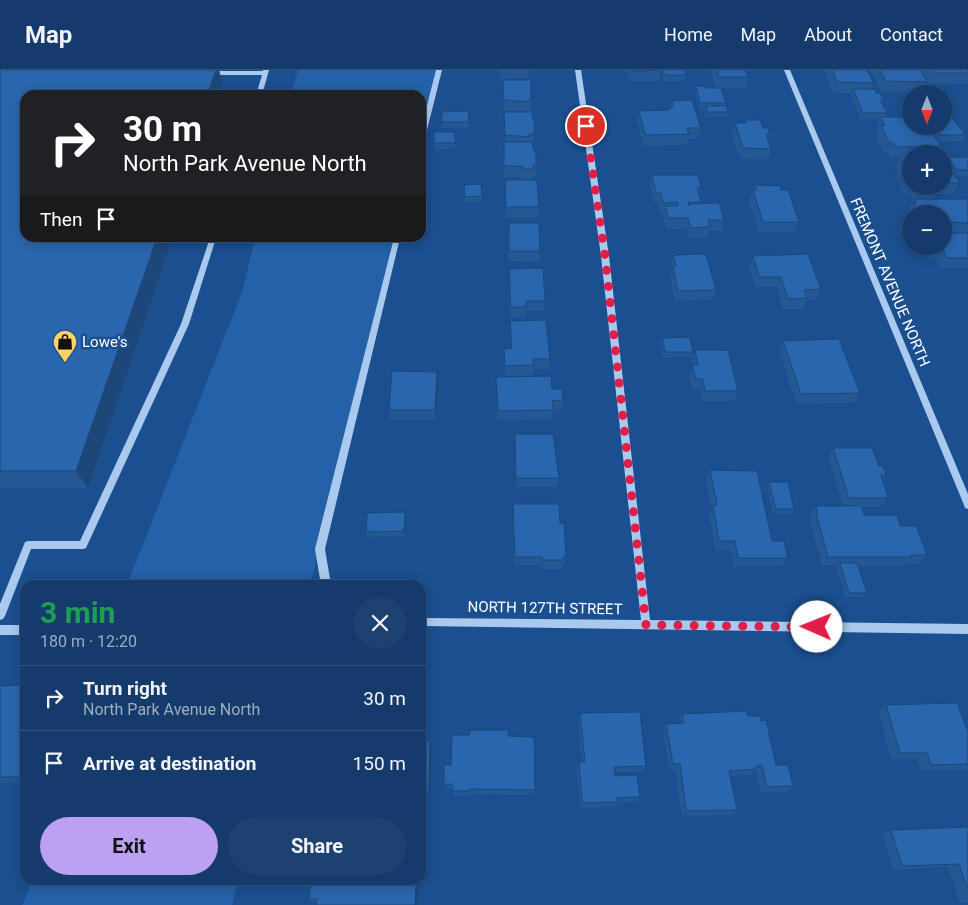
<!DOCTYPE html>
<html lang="en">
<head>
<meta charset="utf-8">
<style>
	:root { --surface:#143b6b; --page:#1d4271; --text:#f1f3f6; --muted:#9dadc1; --line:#33557e; --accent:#bca0f2 }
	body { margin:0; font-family:Roboto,sans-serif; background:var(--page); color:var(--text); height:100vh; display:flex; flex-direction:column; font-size:19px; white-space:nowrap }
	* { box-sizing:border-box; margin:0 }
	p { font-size:16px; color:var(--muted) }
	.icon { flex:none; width:28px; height:28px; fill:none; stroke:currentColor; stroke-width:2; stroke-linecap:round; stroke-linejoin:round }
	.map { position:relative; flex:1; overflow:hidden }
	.sheet { position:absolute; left:20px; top:510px; width:406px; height:305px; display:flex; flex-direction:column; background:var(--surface); border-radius:15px; box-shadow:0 2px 12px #0003,0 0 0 1px var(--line) }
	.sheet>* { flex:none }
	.guide { position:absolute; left:20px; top:20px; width:406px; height:152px; border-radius:15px; box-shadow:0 2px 12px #0003,0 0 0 1px var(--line); background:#202124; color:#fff; overflow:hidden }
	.needle { width:32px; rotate:180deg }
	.buttons { position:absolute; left:902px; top:15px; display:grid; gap:10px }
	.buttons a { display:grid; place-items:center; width:50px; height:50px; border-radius:50%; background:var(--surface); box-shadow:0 2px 12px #0003,0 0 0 1px var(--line); font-size:25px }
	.pin { position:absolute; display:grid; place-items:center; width:42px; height:42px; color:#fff; margin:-21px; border:2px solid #fff; border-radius:50%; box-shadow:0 1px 5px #0007 }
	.me { position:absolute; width:55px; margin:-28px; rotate:271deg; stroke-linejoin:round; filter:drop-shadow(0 0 4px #0008) }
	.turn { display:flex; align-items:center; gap:18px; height:105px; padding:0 20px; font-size:22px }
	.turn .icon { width:65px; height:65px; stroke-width:2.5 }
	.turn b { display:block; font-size:35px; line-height:42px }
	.then { display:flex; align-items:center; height:48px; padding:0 20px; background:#0003; gap:10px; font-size:19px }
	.round { display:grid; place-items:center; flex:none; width:52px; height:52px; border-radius:26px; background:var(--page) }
	.headline { display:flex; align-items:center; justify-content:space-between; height:85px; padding:0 20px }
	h1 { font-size:30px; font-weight:700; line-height:38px; color:#1e9e55 }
	.cta { display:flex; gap:10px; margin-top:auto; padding:10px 20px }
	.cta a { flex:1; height:58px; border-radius:30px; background:var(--accent); color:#111; font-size:20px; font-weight:700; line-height:58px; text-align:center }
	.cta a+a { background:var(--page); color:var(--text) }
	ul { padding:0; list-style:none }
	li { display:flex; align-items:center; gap:15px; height:65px; padding:0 20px; border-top:1px solid var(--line) }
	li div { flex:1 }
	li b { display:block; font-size:19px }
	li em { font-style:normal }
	header { display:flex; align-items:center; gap:30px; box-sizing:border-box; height:70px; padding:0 25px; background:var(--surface); border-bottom:1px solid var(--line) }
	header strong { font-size:24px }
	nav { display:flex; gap:28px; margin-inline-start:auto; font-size:18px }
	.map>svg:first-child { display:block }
	.green { fill:#2461a8 }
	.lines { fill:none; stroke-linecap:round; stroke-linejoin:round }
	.minor { fill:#a9c9ee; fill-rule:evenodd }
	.wall { fill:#245895 }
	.shaded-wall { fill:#1d4779 }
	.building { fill:#2a66ad; stroke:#1d4779 }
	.route { stroke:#e11d48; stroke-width:9; stroke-dasharray:0 16.2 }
	.labels { text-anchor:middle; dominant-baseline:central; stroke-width:5; stroke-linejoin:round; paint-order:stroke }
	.street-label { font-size:15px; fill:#fff; stroke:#1b4f8f }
	.poi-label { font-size:15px; fill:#fff; stroke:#1b4f8f; text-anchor:start }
</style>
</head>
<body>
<header>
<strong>Map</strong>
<nav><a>Home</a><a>Map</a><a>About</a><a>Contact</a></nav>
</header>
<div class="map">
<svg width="968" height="835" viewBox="0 0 968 835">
	<rect width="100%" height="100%" fill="#1b4f8f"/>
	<path class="green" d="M298 0H441L421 77V25H291Z
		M255 168H398L310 515H127L242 222Z
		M33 810H238L232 835H22Z"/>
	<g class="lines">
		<path class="minor" d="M263 0H269L262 25H256L262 5H208L205 3 208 1H263Z
			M436 0H442L424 72 421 74V59Z
			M575 0H581L609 186 650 550 968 554V564L421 556V548L641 550 601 186Z
			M784 0H790L968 424V439L965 438 964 435Z
			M210 168H216L189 254 86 478 83 479H31L5 546 3 549 0 550V534L25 472 28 471H80L181 254Z
			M394 168H400L325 479 331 515H321L315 479Z
			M0 555H25V565H0Z"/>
	</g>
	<path class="wall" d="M0 0 223 14 219 25H25L88 418H0Z
		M500 0H529L528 8 500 9Z
		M626 0H684L686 5 684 11H664L661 1 659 11H630Z
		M710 0H745L748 7 745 18H716Z
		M823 0H867L874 13 871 19 876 23 884 30 882 34 887 43 885 47 926 61 924 56H944L966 65 963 71H938L941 76 937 84H911V116H944V95H947L946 93 949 87H968V106H955L960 113 953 124H936L934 129H968V198H941L936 189H930L923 176H944V144H911V153L908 145 909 142 908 139 913 130 909 125H905L895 108 898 103 895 97 899 88H891L888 83H884L876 67 878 63 876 58 880 49H860L851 25V23H833Z
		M870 0H968V14H928L927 13 923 23 882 22Z
		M503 10 531 30V41H527V42L533 51H535L533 75 536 96V106L533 107 532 110H523V107H504L503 83 504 72H505L504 42H517L504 41Z
		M696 16 706 18 726 33 725 36 728 42 726 47H706L704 42 705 39H699L695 21Z
		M672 31 701 58 699 68 688 69 686 75 643 76 637 52 639 41 668 40 670 39Z
		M468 41 469 58H442V42Z
		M745 50 763 58 770 64 768 71 771 79 768 90 740 88 732 64 735 53H744Z
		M455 62V79H434V73Z
		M652 105 701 118 699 125 701 133 724 150 721 161H709L707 168H688L686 159H666L663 147 664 144H661L658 133H654L650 116Z
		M505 110 539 137 538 148H506Z
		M464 115 482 126V132H465Z
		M755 115 781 120 799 152 795 162H759L749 131Z
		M508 163 540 181 539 192 508 191Z
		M673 185 716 220 713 230 675 231 670 207 672 200 671 195Z
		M753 186 821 219 816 230H806L802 239H783L777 217H755L749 197Z
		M509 199 545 231 544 241H526V247L510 248Z
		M510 251 550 289 549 299 533 300V306H505L504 279H511L510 261Z
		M662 268 693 282 692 287 663 288 660 273Z
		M783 271 860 323 854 333 796 334 779 281Z
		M695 280 738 321 734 331H702L699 319 692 320 689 305 693 295 692 290Z
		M496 307 552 319 563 330 562 340 553 341 551 350 497 351Z
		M438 312 436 350H390L389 340Z
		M515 364 559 408 557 417H516L515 374Z
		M833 378 879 396 886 405 883 410 888 428 881 437H862L864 445 900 456 927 485 919 494H906L904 496H858L867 523 863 527H845L837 497 838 495H822L810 452 812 450 810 445 816 436H843L828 388Z
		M710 400 788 488 782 496H734L731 480H715L709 445 712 438 706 410Z
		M769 412 794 439 791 444H773L767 417Z
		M513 434 560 453 566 487 565 495H562L561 499H541V495H514L513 443Z
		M405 442V466L367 467 366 462Z
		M25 615V712L0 713V616Z
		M886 635 967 659H968V700H921L917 689H891L878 641Z
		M580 643 646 696 643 702H615V706L640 727 637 732 617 733 614 737 580 738 577 697 579 692H582L578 649Z
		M682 644 748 646 776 695 793 716 787 722H761L756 701H754L750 705 730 706 737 740 732 745 682 746 675 700H669L663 660 666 654H679L678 650Z
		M508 666 535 720 534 725 470 724V726H453L452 719H445L444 714 451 695Z
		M421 671 431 677 430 724H421Z
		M968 757V833H960L948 797 893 800 882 764 891 760Z
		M418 810 417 835H316V832H313L309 829Z"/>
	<path class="shaded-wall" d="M216 0H219L223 14 219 25H207Z
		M157 168H172L88 418 76 401Z
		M437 302 438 312 436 350 435 340Z
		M405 442V466L404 461Z
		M430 671 431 677 430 724 429 719Z
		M416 810H418L417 835H415Z"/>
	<path class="building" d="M0 0H216L207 25H25V168H157L76 401H0Z
		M632 0H661L632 1Z
		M663 0H684L686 5H665Z
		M717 0H745L748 7H719Z
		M832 0H867L874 13 837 12Z
		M880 0H920L928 12 886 11Z
		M931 0H968V3H933Z
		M503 10H531V30H527V32L504 30Z
		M696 16H705L706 18H721L726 33H700Z
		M853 19H875L876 23H880L884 30H880L887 43H863Z
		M692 30 701 58H687L689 64 645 65 639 41 668 40 673 36 672 31Z
		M706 36H726L728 42H707Z
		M468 41 469 52H442V42Z
		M504 42H532L533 51H535L534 64H529V67L505 65Z
		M880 47H910L911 50V56H915L916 57 932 63 941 76 896 77 893 72 889 73 881 56H885Z
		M944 48H952L966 65H940L939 63H933L929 56H944Z
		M745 50H760L763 58H768L770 64H766L771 79 743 78 735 53H746Z
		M434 62H455V73H434Z
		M504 72H532L534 81H536V96H533V99H523V96H504Z
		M900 86H911V114H910L901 97H906Z
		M949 87H968V100H956Z
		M944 95H948L960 113H944Z
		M652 105H698L701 118H697L701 132H688L689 136 690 134 719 133 724 150H708L710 157 691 158 688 148H668L665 136H678L677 132 663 133 661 123H656Z
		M505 110H537L539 137H506Z
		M481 114 482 126 465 127 464 115Z
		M755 115 780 116 781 120H788L799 152H763L753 120H757Z
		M916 116H937L939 119 918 120Z
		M914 129H968V153L944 152V144H918L913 134H916Z
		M509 153H539L540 181H509Z
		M944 163H968V188H947L942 179H936L935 176H944Z
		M706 184 716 220 678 221 673 196H676L673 185Z
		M808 184 821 219 804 220 807 228 788 229 781 207H759L753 186Z
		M543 198 545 231H526V237H511L509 199Z
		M546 250 550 289H533L534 295 505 296 504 279 512 278 510 251Z
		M690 267 693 282H665L662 268Z
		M839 269 860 323 801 324 783 271Z
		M695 280H728L738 321H705L703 309H696L692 295H698Z
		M392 301 437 302 435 340H389Z
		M551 306 552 319H562L563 330 552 331 553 340 498 341 496 307Z
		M515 364H553L559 408H516Z
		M833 378H872L879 396H883L886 405H881L888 428H849Z
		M710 400 757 401 772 471H784L788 488H738L735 471H719L713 435H717Z
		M769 412H788L794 439H776Z
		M513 434H559L560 453H564L566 487H563V490H542V487H515Z
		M816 436H861L864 445H897L900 456H916L927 485H911L912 487H828L816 443H818Z
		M405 442 404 461 366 462 367 443Z
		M840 493H857L867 523H849Z
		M25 615V707H0V616Z
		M957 633 967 659H968V694L931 695 927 683H900L886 635Z
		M746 641 748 646H760L761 651 766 650 776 695H788L793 716 767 717 762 695 756 696V699L729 701 737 740 686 741 680 694H673L666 654 684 653 682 644Z
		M640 642 646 696 614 697 615 706 637 705 640 727 616 728 617 732 582 733 579 692H585L580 643Z
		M470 660H508V666L534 667 535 720 470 719V721H452V714H444V695H451L452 665H469Z
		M421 671H430L429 719H421Z
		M968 757V820L959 794 902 796 891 760Z
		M311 810H416L415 835H316L317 829H309Z"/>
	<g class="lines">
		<path class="route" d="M586 56 605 186 646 555 817 557"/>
	</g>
	<defs>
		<symbol id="shop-pin" viewBox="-11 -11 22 30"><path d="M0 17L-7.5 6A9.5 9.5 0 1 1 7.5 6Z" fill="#ffd166" stroke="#1b4f8f"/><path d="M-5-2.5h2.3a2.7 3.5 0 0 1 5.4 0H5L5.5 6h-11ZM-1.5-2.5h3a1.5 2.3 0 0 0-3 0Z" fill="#111"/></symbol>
	</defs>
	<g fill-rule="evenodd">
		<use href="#shop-pin" x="51" y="258" width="28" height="38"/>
	</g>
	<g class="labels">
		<g class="street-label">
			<text transform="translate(890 212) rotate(67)">FREMONT AVENUE NORTH</text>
			<text transform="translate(545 538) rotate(1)">NORTH 127TH STREET</text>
		</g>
		<g class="poi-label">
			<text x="82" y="272">Lowe's</text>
		</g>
	</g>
</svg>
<div class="buttons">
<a><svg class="needle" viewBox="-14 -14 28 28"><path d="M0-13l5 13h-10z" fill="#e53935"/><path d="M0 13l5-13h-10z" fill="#9dadc1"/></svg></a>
<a>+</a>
<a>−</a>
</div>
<div class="pin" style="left:586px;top:56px;background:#d93025"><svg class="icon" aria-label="arrive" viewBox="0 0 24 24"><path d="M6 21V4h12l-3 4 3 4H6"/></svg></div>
<svg class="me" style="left:817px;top:557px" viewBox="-20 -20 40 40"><circle r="19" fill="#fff"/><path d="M0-13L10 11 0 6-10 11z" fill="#e11d48"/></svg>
<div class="guide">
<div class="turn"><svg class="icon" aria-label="right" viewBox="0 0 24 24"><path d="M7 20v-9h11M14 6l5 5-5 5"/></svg><div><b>30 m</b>North Park Avenue North</div></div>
<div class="then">Then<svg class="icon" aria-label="arrive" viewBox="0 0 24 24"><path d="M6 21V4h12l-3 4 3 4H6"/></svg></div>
</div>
<section class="sheet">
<div class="headline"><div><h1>3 min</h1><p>180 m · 12:20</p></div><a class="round"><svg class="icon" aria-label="close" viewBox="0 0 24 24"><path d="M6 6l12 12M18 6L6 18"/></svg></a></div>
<ul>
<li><svg class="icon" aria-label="right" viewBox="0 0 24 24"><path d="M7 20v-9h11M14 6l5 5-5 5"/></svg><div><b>Turn right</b><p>North Park Avenue North</p></div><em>30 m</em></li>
<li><svg class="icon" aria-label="arrive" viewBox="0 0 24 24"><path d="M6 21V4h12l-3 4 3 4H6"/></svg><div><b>Arrive at destination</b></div><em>150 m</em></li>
</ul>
<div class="cta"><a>Exit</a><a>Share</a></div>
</section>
</div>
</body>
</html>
